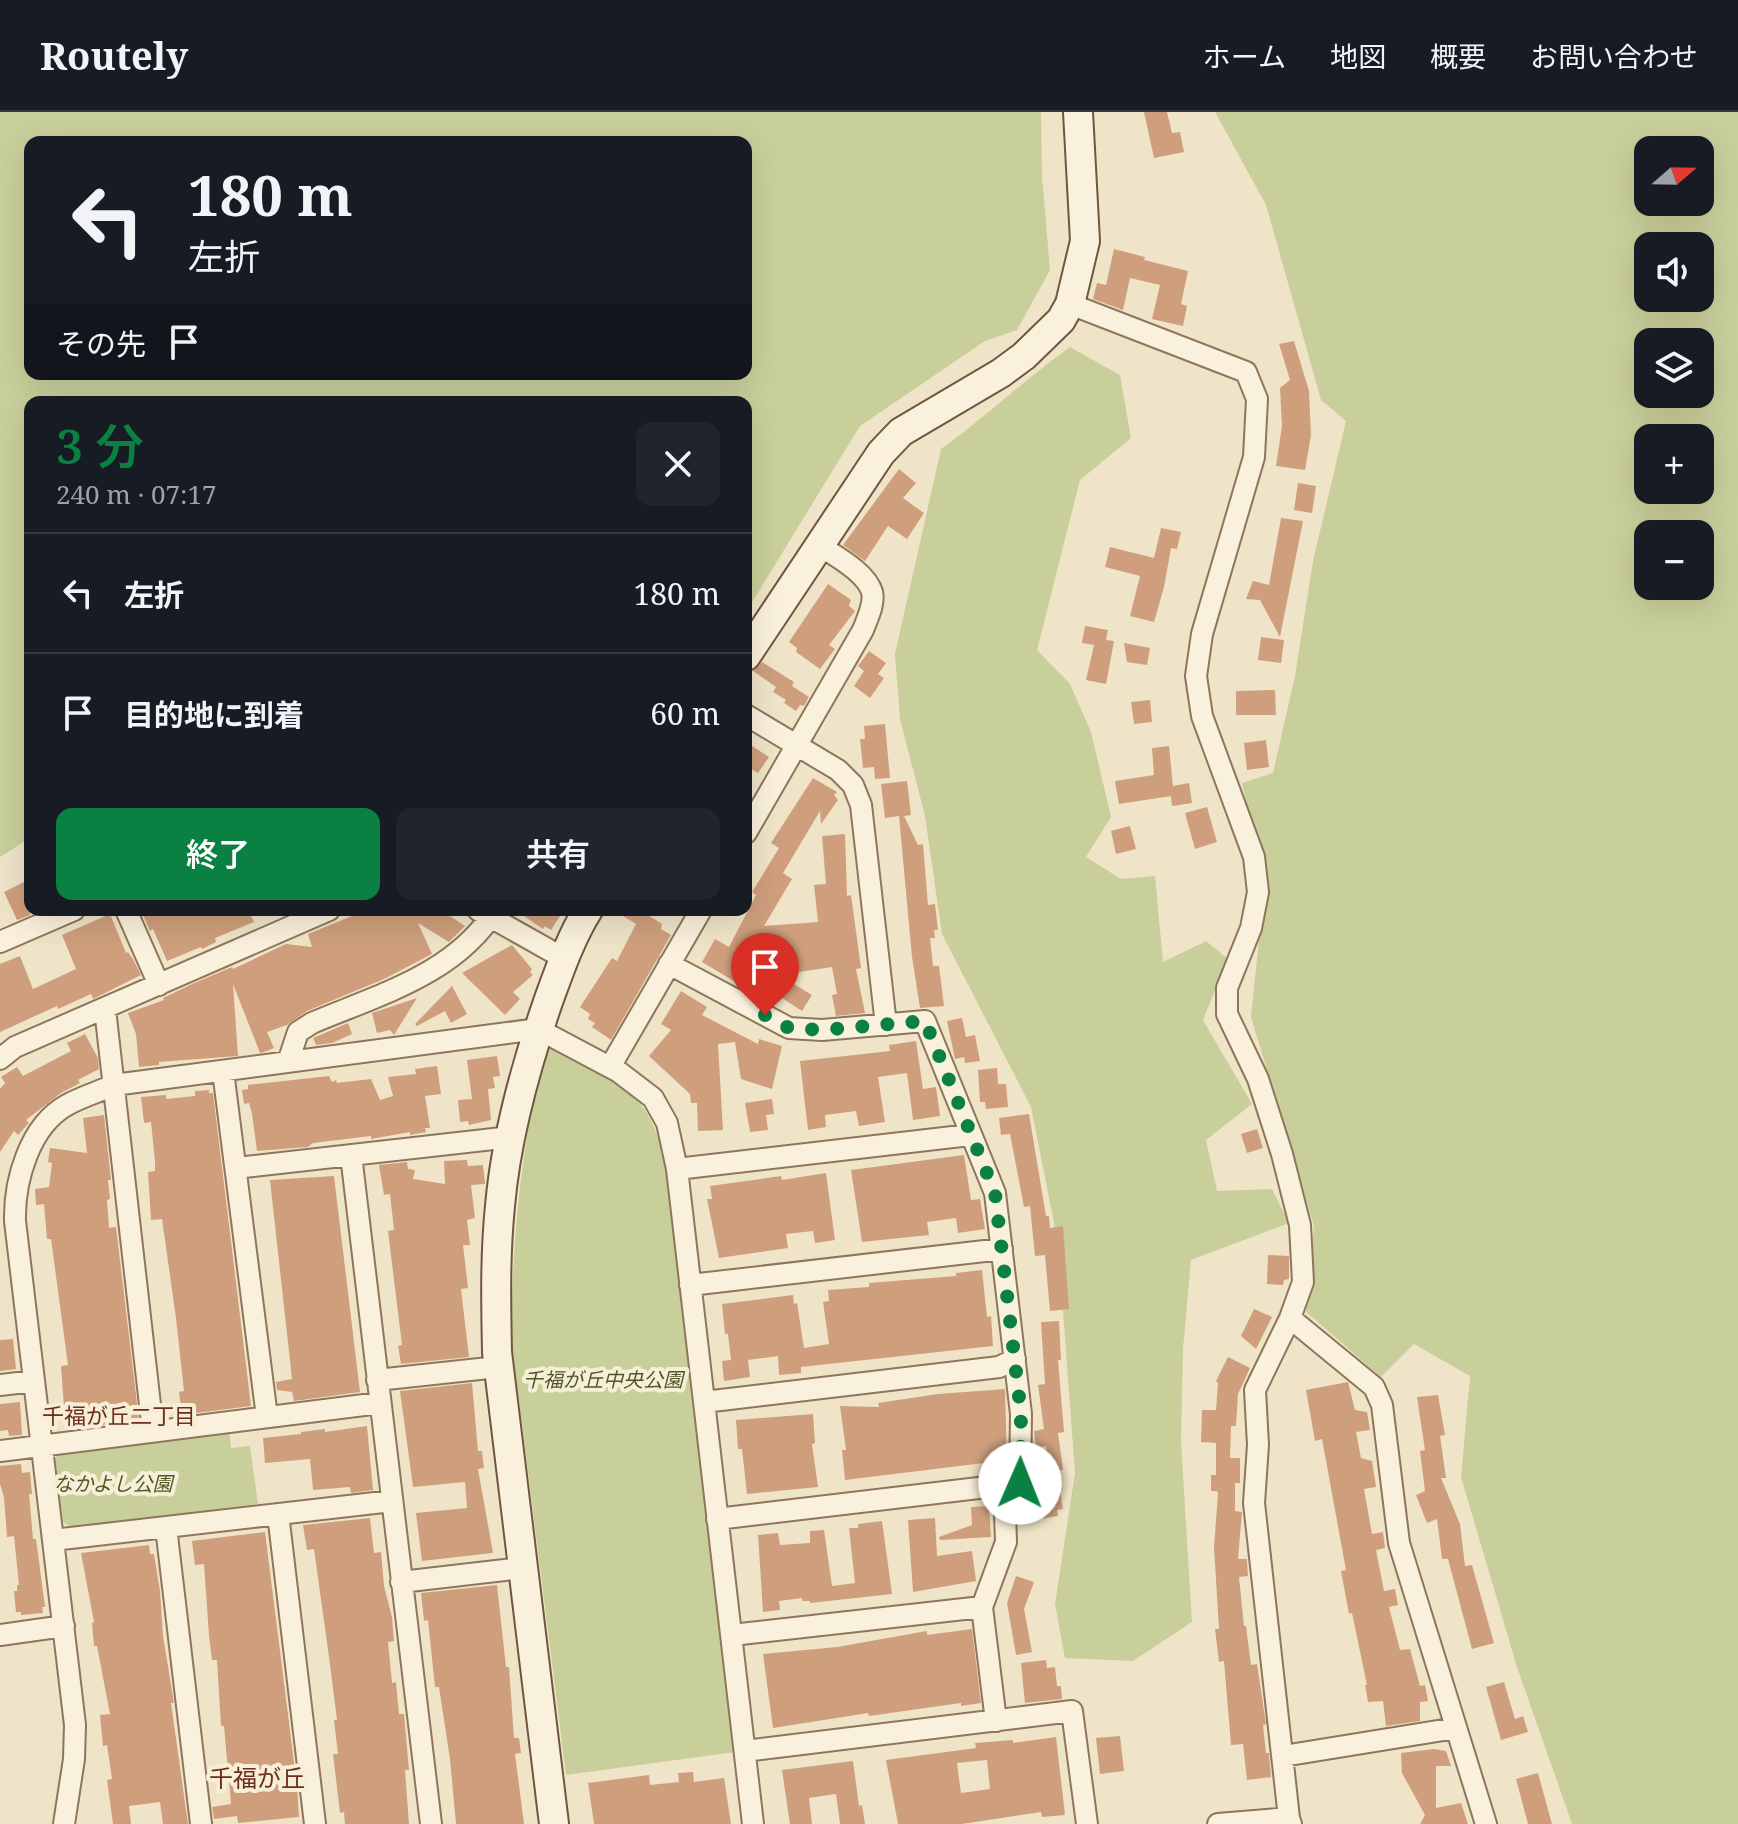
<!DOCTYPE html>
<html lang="ja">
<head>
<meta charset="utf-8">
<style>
	:root { --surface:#171b24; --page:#20242c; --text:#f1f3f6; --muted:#9ea1a6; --line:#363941; --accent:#0b8043 }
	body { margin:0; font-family:"Noto Serif","Noto Sans JP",serif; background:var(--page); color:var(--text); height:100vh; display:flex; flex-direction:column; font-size:30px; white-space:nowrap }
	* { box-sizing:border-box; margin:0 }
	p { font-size:26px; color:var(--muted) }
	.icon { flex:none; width:44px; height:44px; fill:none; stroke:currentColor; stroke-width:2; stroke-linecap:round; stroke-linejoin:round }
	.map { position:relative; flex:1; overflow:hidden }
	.drawer { position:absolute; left:24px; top:284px; width:728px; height:520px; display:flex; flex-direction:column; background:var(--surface); border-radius:16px; box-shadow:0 8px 32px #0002 }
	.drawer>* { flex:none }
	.banner { position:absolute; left:24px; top:24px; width:728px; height:244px; border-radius:16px; box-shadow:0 8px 32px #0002; background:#171b24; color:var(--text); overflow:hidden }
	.needle { width:52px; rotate:70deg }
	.fabs { position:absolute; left:1634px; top:24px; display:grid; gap:16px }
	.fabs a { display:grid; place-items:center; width:80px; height:80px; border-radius:16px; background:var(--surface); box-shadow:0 8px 32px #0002; font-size:40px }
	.pin { position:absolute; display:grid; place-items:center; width:68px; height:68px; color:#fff; margin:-82px -34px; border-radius:50% 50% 50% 0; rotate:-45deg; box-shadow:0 0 8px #0007 }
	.pin .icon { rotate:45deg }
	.me { position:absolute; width:88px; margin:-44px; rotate:1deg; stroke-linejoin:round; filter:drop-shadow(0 0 6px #0008) }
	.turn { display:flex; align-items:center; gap:28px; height:168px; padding:0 32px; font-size:36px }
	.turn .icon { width:104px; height:104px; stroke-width:2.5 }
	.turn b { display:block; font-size:56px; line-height:68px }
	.then { display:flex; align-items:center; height:76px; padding:0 32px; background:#0003; gap:16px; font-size:30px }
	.round { display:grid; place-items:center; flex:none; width:84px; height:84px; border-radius:16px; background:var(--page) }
	.overview { display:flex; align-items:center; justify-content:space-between; height:136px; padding:0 32px }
	h1 { font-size:48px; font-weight:600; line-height:60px; color:var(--accent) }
	.primary-button { display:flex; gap:16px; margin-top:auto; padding:16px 32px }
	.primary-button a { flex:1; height:92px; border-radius:16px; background:var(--accent); color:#fff; font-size:32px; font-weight:600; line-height:92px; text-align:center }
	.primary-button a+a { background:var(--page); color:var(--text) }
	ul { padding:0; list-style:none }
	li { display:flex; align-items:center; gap:24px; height:120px; padding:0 32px; border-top:2px solid var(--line) }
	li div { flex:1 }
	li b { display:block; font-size:30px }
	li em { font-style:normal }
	header { display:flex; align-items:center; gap:48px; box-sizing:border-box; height:112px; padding:0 40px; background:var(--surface); border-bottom:2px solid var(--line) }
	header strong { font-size:38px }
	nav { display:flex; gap:44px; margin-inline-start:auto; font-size:28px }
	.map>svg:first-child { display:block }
	.green { fill:#c9cf9b; fill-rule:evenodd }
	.building { fill:#cf9f7d; fill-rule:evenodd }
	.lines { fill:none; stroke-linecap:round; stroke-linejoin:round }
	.street-casing { stroke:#8d765c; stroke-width:24 }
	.secondary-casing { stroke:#6f573f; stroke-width:32 }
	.street { stroke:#faf1dc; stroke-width:20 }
	.secondary { stroke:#faf1dc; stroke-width:28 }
	.route { stroke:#0b8043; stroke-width:14; stroke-dasharray:0 25.2 }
	.labels { text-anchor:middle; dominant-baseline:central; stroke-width:8; stroke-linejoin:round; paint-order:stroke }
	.park-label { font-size:20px; font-style:italic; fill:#4d5a26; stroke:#f7eed8 }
	.neighbourhood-label { font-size:22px; fill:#6b2e1e; stroke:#f7eed8 }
	.quarter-label { font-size:24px; fill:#6b2e1e; stroke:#f7eed8 }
</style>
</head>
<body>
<header>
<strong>Routely</strong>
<nav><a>ホーム</a><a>地図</a><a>概要</a><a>お問い合わせ</a></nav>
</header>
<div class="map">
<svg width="1738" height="1712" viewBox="0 0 1738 1712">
	<rect width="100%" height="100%" fill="#f0e4c8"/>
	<path class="green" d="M0 0H1041L1042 63 1050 158 1017 218 985 229 860 314 746 500V290H30V726L0 745ZM30 30H746V262H30Z
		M1215 0H1738V1712H1572L1517 1555 1461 1365 1470 1264 1414 1232 1381 1265 1306 1200 1314 1114 1251 905 1264 779 1242 671 1273 661 1295 564 1313 449 1346 309 1321 288 1266 93ZM1648 38H1700V90H1648ZM1648 134H1700V186H1648ZM1648 230H1700V282H1648ZM1648 326H1700V378H1648ZM1648 422H1700V474H1648Z
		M1070 235 1120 263 1131 326 1080 368 1037 538 1070 572 1091 620 1111 705 1086 745 1121 767 1155 764 1163 850 1206 829 1228 847 1203 908 1252 992 1206 1028 1217 1079 1272 1077 1289 1111 1191 1148 1183 1237 1181 1330 1192 1510 1133 1549 1065 1546 1055 1492 1075 1361 1058 1131 1031 995 942 822 925 704 900 607 895 542 941 337C986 305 1025 267 1070 235Z
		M548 934C615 970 650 973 666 1056L735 1640 566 1663 511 1224C512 1153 517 1083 529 1012 533 986 541 960 548 934Z
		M229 1316 231 1336 250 1334 258 1392 72 1416 63 1410 55 1347 63 1337Z"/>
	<path class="building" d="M1144 0H1167L1172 21 1180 20 1184 40 1154 46Z
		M1114 137 1145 145 1144 148 1188 159 1181 192 1187 194 1183 214 1152 207 1160 173 1130 166 1123 198 1093 187 1097 171 1106 173Z
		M1294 229 1309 279 1311 323 1305 358 1276 354 1282 314 1280 276 1290 268 1279 232Z
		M899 357 916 371 903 386 924 401 907 427 888 414 865 449 843 433Z
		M1298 371 1316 374 1312 401 1294 398Z
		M1281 406 1303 409 1280 525 1260 488 1246 487 1253 469 1269 473Z
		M1161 416 1181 420 1177 437 1171 436 1164 475 1154 510 1130 504 1140 464 1105 455 1110 435 1154 446Z
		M828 472 851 488 849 494 855 499 829 533 835 537 820 557 796 540 797 536 789 530Z
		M1085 514 1108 518 1106 528 1114 529 1106 572 1086 568 1094 533 1082 531Z
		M1261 525 1284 528 1281 551 1258 548Z
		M1124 531 1150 536 1147 553 1127 550Z
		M869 539 886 551 878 562 884 566 870 586 854 574 864 559 858 554Z
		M762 550 794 570 792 574 809 585 804 594 800 593 796 599 784 591 786 588 773 580 776 575 753 559Z
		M1275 578 1276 603H1236V579Z
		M1150 588 1152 610 1134 612 1131 590Z
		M885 612 890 666 875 667 874 655 863 656 860 627H865L864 614Z
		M1266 628 1269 655 1247 658 1244 631Z
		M746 630 769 645 758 661 746 654Z
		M1169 634 1173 674 1189 671 1192 691 1172 694 1171 684 1119 692 1115 669 1154 663 1152 636Z
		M813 666 837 680 834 683 838 688 821 712 820 699 783 761 792 767 764 814 818 810 814 773 826 772 822 724 845 722 847 784 851 783 861 856 856 857 865 901 836 904 832 883 837 882 832 855 779 863 812 883 802 899 782 886 779 890 760 877 757 883 702 850 715 827 729 835 756 783 752 780 779 736 771 731Z
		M907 669 911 703 904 704 918 733 923 732 928 793 935 792 938 818H934L935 826H930L933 854H939L944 894 920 896 912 845 899 704 885 706 881 672Z
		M1207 695 1217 730 1195 737 1185 701Z
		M1130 714 1136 737 1116 742 1111 719Z
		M24 770 30 783V803L17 808 4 780Z
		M141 798H248L254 810 215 826 216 830 202 837 201 835 167 849 153 817 150 819Z
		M367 798H441L465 814 449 830 418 811 432 842 384 867 307 899 287 913 267 920 274 936 264 940 260 941 233 872 238 944 159 950V953L139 955 136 922 128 901 164 888 163 886 192 872 232 855 233 857 286 832 312 835 308 822Z
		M515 798H551L560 804 551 818 545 814 543 817Z
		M613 798H640L662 812 661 817 671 823 611 928 592 915 595 911 588 907 590 902 580 895 612 846 617 849 636 812Z
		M110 802 126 841 128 840 133 847 141 863 93 887 91 882 58 897 57 894 0 920V852L20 844 33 877 76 857 62 823Z
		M512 833 532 857 530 860 533 863 513 880 520 887 505 903 462 861Z
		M452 874 467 902 451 911 445 899 417 914 415 912Z
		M681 879 707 895 702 903 758 932 759 927 782 934 772 977 741 967 735 930 718 932 723 1018 698 1019 697 991H691L690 982 649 944 671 918 661 912Z
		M417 886 394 923 390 918 377 921 372 901Z
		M962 906 966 925 975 923 980 949 965 951 964 945 955 947 947 909Z
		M348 911 352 922 332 931 316 933 313 926Z
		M85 922 98 946 99 957 78 968 80 971 61 981 26 1008 29 1011 18 1023 14 1019 0 1040V977L5 971 1 965 17 955 23 964 71 939 67 931Z
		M916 929 923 977 936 975 940 1004 913 1008 907 961 878 965 885 1010 859 1014 856 999 825 1003 826 1015 808 1018 800 949 890 939 889 933Z
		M497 944 500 964 493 965 495 976 488 977 491 1008 469 1013 468 1009 460 1010 458 988 472 987 467 948Z
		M437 954 441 982 425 984 430 1016H425L426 1020 410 1023V1020L371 1027V1024L313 1031 308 1035 257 1039 252 1002 249 991 244 992 242 978 248 977V973L329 964 332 970 336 968 337 971 371 967 380 988 393 984 388 965 416 962 415 957Z
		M997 956 998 972H1006L1008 995 986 997 985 990H980L978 958Z
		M209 978V981H213L251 1294 182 1303 179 1280 184 1279 176 1206 162 1107 151 1108 148 1060 155 1059V1049L151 1010 144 1011 141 985 166 983V987L195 984V979Z
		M772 987 774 1002 766 1003 768 1018 750 1020 745 991Z
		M1029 1002 1046 1104H1049L1050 1116 1063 1114 1069 1197 1050 1199 1045 1143 1035 1144 1030 1094 1024 1095 1010 1022 1001 1023 999 1006Z
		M104 1003 111 1068H108L110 1087 107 1088 109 1116 116 1115 139 1308 71 1317V1310H65L61 1254 68 1253 51 1127H47L44 1092 36 1093 35 1077 49 1075 52 1051 48 1050 50 1036 87 1041 83 1006Z
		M1257 1017 1263 1036 1247 1041 1241 1022Z
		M964 1043 971 1088 980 1087 985 1117 958 1121 956 1106 927 1110 929 1123 862 1130 851 1058Z
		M467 1048 468 1054 483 1053 485 1072 471 1073 475 1106 467 1108 470 1133H463L468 1176 461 1177 469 1245 401 1252 398 1234 402 1233 388 1119 394 1118 390 1082 384 1083 379 1053 407 1050 408 1057 415 1058 413 1067 445 1072 444 1049Z
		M826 1061 835 1128 815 1131 813 1119 786 1122 788 1136 719 1146 707 1087H712L710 1074 781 1064 782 1068Z
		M334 1064 360 1280 294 1289 292 1280 277 1278 276 1270 292 1267 270 1068Z
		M1268 1143 1289 1144V1167L1284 1168 1283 1173 1267 1172Z
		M982 1158 987 1205 991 1204 993 1234 801 1255V1261L779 1263 778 1244 748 1248 750 1265 724 1269 722 1249 731 1248 728 1222H725L722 1192 793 1183 794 1192 797 1191 804 1236 829 1232 823 1190 829 1189 828 1178 869 1175V1171L956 1164V1161Z
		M1254 1197 1272 1205 1256 1237 1241 1224Z
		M1059 1209 1061 1248H1058L1064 1320 1058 1321 1063 1358 1049 1359 1046 1334 1036 1336 1034 1319 1044 1317 1038 1273 1045 1272 1041 1210Z
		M13 1227 16 1257 0 1259V1228Z
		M1228 1245 1250 1256 1238 1282 1236 1314H1231L1230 1346H1240V1371H1235V1399L1242 1400 1238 1447H1247V1449L1248 1464 1239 1465 1244 1514H1246L1251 1553 1257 1552 1266 1612 1263 1613 1266 1641H1269L1271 1665 1247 1668 1243 1632 1231 1633 1224 1549 1219 1550 1215 1517H1219L1214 1435 1218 1382 1217 1379H1211V1363H1216V1331L1201 1330 1202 1298H1216L1218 1271 1216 1269Z
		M1348 1270 1355 1298 1367 1300 1370 1318 1356 1320 1361 1346 1372 1349 1376 1375 1364 1377 1372 1422 1383 1420 1385 1436 1376 1438 1384 1479 1395 1477 1398 1493 1389 1495 1400 1538 1410 1537 1420 1574 1425 1573 1428 1589 1420 1590V1609L1386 1614 1383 1589 1368 1590 1365 1573H1367L1352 1501 1349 1502 1341 1459 1346 1458 1322 1327 1315 1329 1306 1278Z
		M472 1271 478 1339H482L484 1356 478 1357 493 1441 422 1449 416 1401 467 1396 465 1370 413 1375 400 1279Z
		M1005 1277 1007 1354 984 1356V1351L845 1368 842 1338H846L840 1294 879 1295 878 1291 938 1282Z
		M1438 1283 1445 1323 1440 1324 1446 1366H1441L1460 1412 1465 1454 1472 1453 1494 1531 1472 1537 1448 1447H1442L1437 1407 1427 1411 1416 1383 1425 1379 1420 1339 1425 1338 1417 1285Z
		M20 1290 22 1323 9 1324 8 1318 0 1319V1292Z
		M813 1302 815 1331 812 1332 818 1375 747 1382 742 1337H738L736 1308Z
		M367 1314 373 1378 351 1381 350 1375 313 1378 310 1347 265 1351 263 1326 301 1322V1320L325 1317V1320Z
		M21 1352 22 1361 30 1360 32 1382H29L33 1427H36L45 1495H42L43 1501 21 1503V1500H16L14 1479H17V1473H19L14 1424 7 1425 4 1385 0 1372V1354Z
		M1060 1378 1063 1397 1057 1398 1058 1404 1039 1407 1038 1399 1031 1400 1028 1383Z
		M989 1394 991 1425 940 1428 939 1425 972 1413 971 1395Z
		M370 1406 374 1441 381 1440 384 1474 392 1505 394 1529 388 1530 392 1571 396 1570 399 1602H404L409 1658H405L409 1712H345L344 1700 340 1701 333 1642H338L334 1608H337L329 1545 314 1437 307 1438 303 1413Z
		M935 1406 937 1444 972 1439 976 1469 913 1480 908 1408Z
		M882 1409 892 1482 810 1491V1489H802V1486L779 1489 780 1498 763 1500 758 1423 778 1421 780 1433 810 1431V1419L824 1418 832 1474 855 1471 849 1416H858V1412Z
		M265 1420 297 1674 299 1705 238 1711 237 1704 214 1707 212 1695 231 1692 224 1614H221L217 1548H212L209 1524 204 1452 195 1453 192 1429Z
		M149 1433 150 1442H154L160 1479 163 1524 174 1591H171L188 1712H163L160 1690 129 1694 131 1712H113L107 1668 112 1667 107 1633 103 1634 100 1603 110 1602 97 1534H94L92 1511 94 1510 81 1441Z
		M1016 1464 1034 1470 1024 1497 1032 1540 1016 1543 1007 1491Z
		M497 1473 506 1555H509L514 1626H519L521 1641 515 1642 524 1712H456L450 1647 439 1575H435L428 1508 424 1509 421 1481Z
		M972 1517 981 1591 961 1594V1591L869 1604 868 1601 773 1616 763 1542 837 1535 927 1519V1523Z
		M1046 1548 1047 1556 1055 1555 1057 1574H1061L1062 1587 1025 1591 1021 1551Z
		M1504 1570 1515 1607 1523 1604 1528 1620 1501 1628 1486 1575Z
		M1120 1624 1124 1659 1100 1662 1096 1626Z
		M1056 1625 1065 1703 1042 1705 1041 1700 962 1712H898L886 1648 976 1636 975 1631 1013 1628V1631ZM987 1648 990 1677 961 1681 957 1651Z
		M1434 1637 1446 1639 1451 1654H1436V1696L1461 1691 1468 1712H1420L1425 1703 1402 1661 1401 1641Z
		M853 1649 859 1694 862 1693 865 1712H840L836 1682 809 1686 812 1712H790L782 1658Z
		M693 1660 694 1670 724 1666 731 1712H594L588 1671 649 1663 650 1673 679 1670 678 1661Z
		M1538 1661 1552 1712H1528L1516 1667Z"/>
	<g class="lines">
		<defs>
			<path id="street" d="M1070 192 1246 260 1257 287 1254 345 1202 522 1196 564 1202 604 1254 745 1258 780 1251 816 1227 876V902L1258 967 1282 1042 1300 1113 1303 1170 1290 1206 1255 1278 1258 1333 1254 1391 1289 1706
				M746 603 838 658 853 673 861 693 886 913
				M746 721 863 518C867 507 875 492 872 480 866 460 835 444 819 433
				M126 798 159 873
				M478 798 565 847
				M0 830 74 798
				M669 852 789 916 822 918 925 909 995 1081 1021 1302 1020 1371 1004 1373
				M105 897 153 1319
				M0 947 15 935 329 798
				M288 950 298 920 312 911C378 883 456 862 495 798
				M610 955 701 798
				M223 959 267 1305
				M351 1043 431 1712
				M236 1056 511 1025
				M677 1057 970 1023
				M690 1173 1002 1137
				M1290 1206 1374 1275 1382 1293 1399 1431 1486 1712
				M377 1268 498 1255
				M0 1273 34 1269
				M704 1290 999 1255 1015 1247
				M0 1339 380 1291
				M278 1402 315 1712
				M717 1407 1004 1373 1006 1430 982 1495 996 1609
				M166 1415 201 1712
				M53 1428 392 1389
				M401 1470 522 1456
				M0 1523 64 1514
				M732 1523 982 1495
				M745 1639 1072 1599 1087 1712
				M1283 1644 1456 1616
				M64 1712 74 1647 75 1613 15 1109C14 1070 29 1014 67 993 81 985 98 980 114 973L538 917 619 960 653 986 667 1011 677 1057 753 1712
				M1218 1712 1289 1706 1291 1712"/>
			<path id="secondary" d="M746 544 881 341 901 320 1001 261 1024 244 1061 208 1070 192 1085 129 1078 0
				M554 1712 497 1240C496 1191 495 1143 500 1094 506 1025 526 953 549 887 560 857 571 825 588 798"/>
		</defs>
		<use href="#street" class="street-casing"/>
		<use href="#secondary" class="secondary-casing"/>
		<use href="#street" class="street"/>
		<use href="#secondary" class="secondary"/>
	</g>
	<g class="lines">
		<path class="route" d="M765 903 789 916 822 918 925 909 995 1081 1021 1302 1020 1371"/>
	</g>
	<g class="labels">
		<g class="park-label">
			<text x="603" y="1267">千福が丘中央公園</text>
			<text x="113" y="1371">なかよし公園</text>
		</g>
		<g class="neighbourhood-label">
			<text x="119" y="1303">千福が丘二丁目</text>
		</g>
		<g class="quarter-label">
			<text x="257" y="1665">千福が丘</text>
		</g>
	</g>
</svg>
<div class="fabs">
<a><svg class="needle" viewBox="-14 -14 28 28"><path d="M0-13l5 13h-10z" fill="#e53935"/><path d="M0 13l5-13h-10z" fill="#9ea1a6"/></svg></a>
<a><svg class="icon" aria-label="sound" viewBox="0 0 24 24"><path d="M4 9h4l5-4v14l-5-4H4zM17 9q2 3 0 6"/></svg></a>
<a><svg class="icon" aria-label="layers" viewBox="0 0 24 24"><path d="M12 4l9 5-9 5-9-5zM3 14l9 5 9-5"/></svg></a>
<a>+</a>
<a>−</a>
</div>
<div class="pin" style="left:765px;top:903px;background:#d93025"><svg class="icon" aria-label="arrive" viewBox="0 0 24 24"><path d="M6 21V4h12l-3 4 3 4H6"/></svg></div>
<svg class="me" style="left:1020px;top:1371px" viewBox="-20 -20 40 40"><circle r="19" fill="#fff"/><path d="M0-13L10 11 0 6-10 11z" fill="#0b8043"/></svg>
<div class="banner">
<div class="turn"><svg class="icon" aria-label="left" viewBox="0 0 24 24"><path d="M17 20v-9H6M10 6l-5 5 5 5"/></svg><div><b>180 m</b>左折</div></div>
<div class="then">その先<svg class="icon" aria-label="arrive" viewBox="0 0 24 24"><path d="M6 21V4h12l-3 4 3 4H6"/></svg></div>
</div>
<section class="drawer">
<div class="overview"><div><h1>3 分</h1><p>240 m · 07:17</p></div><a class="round"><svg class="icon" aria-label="close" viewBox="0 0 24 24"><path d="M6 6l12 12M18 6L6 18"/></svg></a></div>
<ul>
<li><svg class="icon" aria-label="left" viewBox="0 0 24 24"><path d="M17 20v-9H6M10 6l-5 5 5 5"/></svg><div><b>左折</b></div><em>180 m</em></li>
<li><svg class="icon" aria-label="arrive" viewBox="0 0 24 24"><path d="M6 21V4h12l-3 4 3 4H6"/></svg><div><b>目的地に到着</b></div><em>60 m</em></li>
</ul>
<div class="primary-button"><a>終了</a><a>共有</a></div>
</section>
</div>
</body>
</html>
